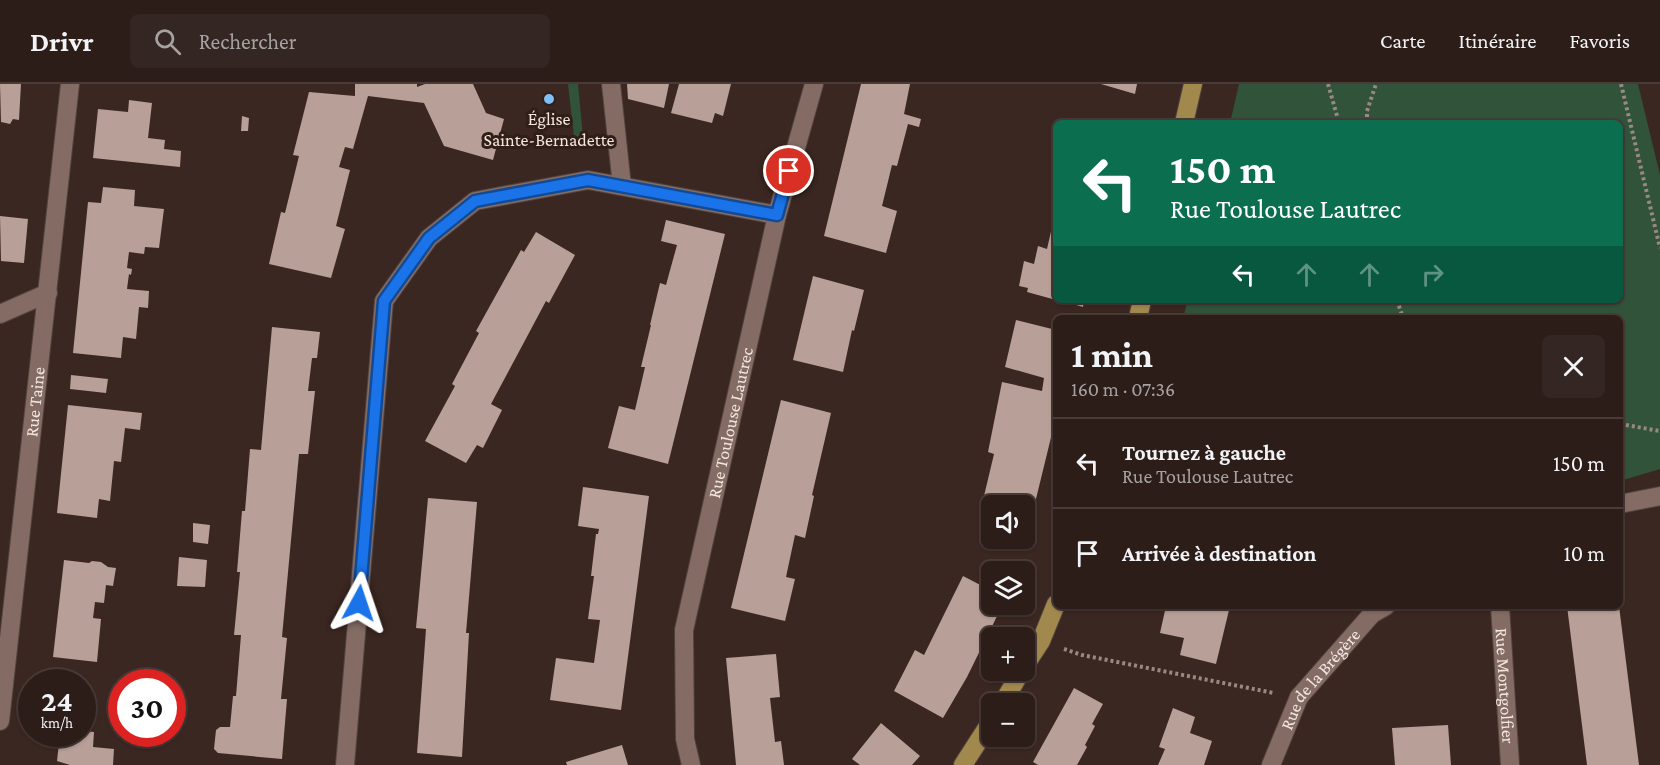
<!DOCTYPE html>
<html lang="fr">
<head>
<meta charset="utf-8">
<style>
	:root { --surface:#2c1d19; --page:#342622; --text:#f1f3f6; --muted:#a6a2a2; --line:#483b38 }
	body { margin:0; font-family:"Crimson Pro",serif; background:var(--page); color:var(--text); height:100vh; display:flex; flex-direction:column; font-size:22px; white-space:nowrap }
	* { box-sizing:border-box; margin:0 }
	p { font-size:20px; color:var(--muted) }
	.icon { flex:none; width:33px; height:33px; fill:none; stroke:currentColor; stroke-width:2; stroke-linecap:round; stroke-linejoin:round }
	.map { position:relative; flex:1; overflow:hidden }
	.drawer { position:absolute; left:1053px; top:231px; width:570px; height:294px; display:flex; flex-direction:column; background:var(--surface); border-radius:9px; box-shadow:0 2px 4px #0004,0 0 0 2px var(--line) }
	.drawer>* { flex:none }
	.guide { position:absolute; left:1053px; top:36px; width:570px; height:183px; border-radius:9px; box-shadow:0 2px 4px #0004,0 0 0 2px var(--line); background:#0b6e4f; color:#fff; overflow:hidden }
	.tools { position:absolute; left:981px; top:411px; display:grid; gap:12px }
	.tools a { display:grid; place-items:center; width:54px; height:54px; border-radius:9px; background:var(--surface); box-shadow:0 2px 4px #0004,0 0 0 2px var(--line); font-size:30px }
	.speed { position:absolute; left:18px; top:585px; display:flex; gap:12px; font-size:30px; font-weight:700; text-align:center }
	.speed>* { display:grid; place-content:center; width:78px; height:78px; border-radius:50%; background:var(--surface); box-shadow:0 2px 4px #0004,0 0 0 2px var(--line); line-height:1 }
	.speed small { font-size:15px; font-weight:400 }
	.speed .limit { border:9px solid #d22; background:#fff; color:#111 }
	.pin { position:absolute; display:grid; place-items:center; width:51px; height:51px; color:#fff; margin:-26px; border:3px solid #fff; border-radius:50%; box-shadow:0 2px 6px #0007 }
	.me { position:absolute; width:66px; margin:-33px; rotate:5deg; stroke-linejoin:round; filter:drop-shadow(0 0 4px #0008) }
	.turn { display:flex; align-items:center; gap:21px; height:126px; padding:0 18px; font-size:27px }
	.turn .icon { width:78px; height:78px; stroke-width:2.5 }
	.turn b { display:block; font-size:42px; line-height:51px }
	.lanes { display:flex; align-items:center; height:57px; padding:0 18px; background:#0003; justify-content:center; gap:30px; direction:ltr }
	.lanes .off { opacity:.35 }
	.round { display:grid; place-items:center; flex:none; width:63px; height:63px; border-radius:9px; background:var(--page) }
	.headline { display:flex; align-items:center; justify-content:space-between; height:102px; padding:0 18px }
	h1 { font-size:36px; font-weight:700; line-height:45px }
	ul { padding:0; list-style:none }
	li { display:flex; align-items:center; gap:18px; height:90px; padding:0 18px; border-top:2px solid var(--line) }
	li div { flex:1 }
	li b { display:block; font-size:22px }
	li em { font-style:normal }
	header { display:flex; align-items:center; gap:36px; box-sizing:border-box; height:84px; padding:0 30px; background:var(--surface); border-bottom:2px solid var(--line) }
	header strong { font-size:28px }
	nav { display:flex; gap:33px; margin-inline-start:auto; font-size:21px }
	.search { width:420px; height:54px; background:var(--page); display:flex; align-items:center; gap:15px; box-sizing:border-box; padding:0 21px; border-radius:9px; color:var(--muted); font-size:22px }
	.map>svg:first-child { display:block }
	.green { fill:#305339 }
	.building { fill:#b89f97; fill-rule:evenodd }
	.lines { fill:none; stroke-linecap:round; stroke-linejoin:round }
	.minor-casing { stroke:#53433e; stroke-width:20 }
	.major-casing { stroke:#53433e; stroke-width:20 }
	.path { stroke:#998883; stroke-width:4; stroke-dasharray:3 3; stroke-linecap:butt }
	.minor { stroke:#846c64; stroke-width:18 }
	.major { stroke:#a1894e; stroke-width:18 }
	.route-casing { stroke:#114b97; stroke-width:15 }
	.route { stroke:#1a73e8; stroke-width:10 }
	.poi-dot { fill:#7ebef9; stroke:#301e17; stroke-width:2 }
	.labels { text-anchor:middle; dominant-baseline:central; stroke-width:6; stroke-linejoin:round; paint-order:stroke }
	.poi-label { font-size:18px; fill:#f3e6e1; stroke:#301e17 }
	.street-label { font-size:18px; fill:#f3e6e1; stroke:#301e17 }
</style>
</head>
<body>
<header>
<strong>Drivr</strong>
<div class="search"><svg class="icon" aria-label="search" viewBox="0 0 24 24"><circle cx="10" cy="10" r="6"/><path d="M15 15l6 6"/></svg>Rechercher</div>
<nav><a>Carte</a><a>Itinéraire</a><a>Favoris</a></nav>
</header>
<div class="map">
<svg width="1660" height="681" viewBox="0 0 1660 681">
	<rect width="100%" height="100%" fill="#3b2721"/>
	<path class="green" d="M568 0H578L583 53H574Z
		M1239 0H1638L1660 91V385L1620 397V234H1183L1188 216H1620V39H1230Z"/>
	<path class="building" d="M0 0H21L19 36 13 35 10 40 1 38Z
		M355 0H417V3L425 0H473L486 29 504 35 493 76 444 62 424 19 368 12 353 65 345 63 339 83 350 86 336 142 345 145 331 194 269 180 281 128 285 129 299 72 293 71 309 8 355 12Z
		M627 0H669L664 24 628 15Z
		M679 0H731L723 32 715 29 712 39 671 29Z
		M861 0H910L904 30 921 35 919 43 908 40 897 82 892 81 882 122 897 127 886 169 824 152Z
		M1101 0H1137L1135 10Z
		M129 16 152 19 148 54 165 56 164 65 181 67 180 83 93 74 98 25 128 28Z
		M242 32 249 34 248 47H241Z
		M103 103 135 106 134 122 164 125 159 164 145 163 144 170 129 168 127 184 132 185 131 191 129 190 127 205 149 207 148 224 139 223 136 255 123 253 121 274 73 269 88 118 101 119Z
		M1055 130H1056V216L1027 208 1028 204 1019 202 1024 177 1034 180 1038 162 1047 165Z
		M0 132 28 135 24 179 1 177Z
		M666 136 725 150 668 380 608 364 619 322 635 326 645 283H641L651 241H650L660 199 666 201 677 161 661 157Z
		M536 148 575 171 549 219 546 217 491 320 502 326 483 364 477 361 466 379 425 357 455 302 452 300 479 249 476 247 521 166 524 168Z
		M813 192 864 206 854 247 852 246 843 288 793 276Z
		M1060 216H1084L1083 223Z
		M1016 236 1056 246V333L1024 464 980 454 990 413 984 412 994 370 988 368 1002 298 1042 307 1044 294 1005 283ZM992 422H1024V454H992Z
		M272 243 320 248 317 274H312L308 307H315L308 370H299L282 553 287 554 281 615H287L282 675 218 669 214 665 216 646 220 643H230L233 612H236L241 551H234L240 488H237L242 427H245L250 365 261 366Z
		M71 291 108 295 106 309 70 305Z
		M781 316 831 329 812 411 814 412 805 454 795 451 786 493 795 495 785 537 731 524Z
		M68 321 142 329 140 346 125 344 121 378 114 377 110 417 99 415 97 434 57 429Z
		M583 403 649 412 621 626 550 616 556 574 594 579 600 536 588 535 594 492H591L596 450H598L599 445 578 442Z
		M428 414 477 418 466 549H469L462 673 417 669 426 545 416 544Z
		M193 439 210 441 208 460 193 458Z
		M179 473 207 476 205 503 177 502Z
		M64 476 89 479 92 477 101 478 108 483 116 484 113 502 106 501 104 519 95 518 93 534 101 535 97 578 53 573Z
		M963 492 992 507V520H1003L967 593 943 634 894 607 915 566 924 571Z
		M1166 522H1230L1216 580 1180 571 1184 554 1160 549Z
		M1567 522H1619L1639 681H1587Z
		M776 570 780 613 770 614 775 658 781 657 784 681H736L726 574Z
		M1074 604 1103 620 1092 640 1095 642 1085 661 1087 663 1077 681H1038L1033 678Z
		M1173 624 1195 633 1190 649 1212 657 1204 681H1158L1165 665 1159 663Z
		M881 639 920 672 912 681H860L852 675Z
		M1448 641 1451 681H1395L1392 644Z
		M82 647 94 648 93 663 114 665 113 681H70L57 677 60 650H82Z
		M622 661 628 681H567L566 678Z"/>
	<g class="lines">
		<defs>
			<g id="minor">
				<path d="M611 0 622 102"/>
				<path d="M0 230 48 209"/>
				<path d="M1620 420 1660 412"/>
				<path id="s1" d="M1500 522 1510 681"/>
				<path id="s2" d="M0 637 70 0"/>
				<path d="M345 681 384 217 429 154 475 117 588 96 777 131"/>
				<path id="s3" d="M691 681 685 655 684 546 777 131 814 0"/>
				<path id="s4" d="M1271 681 1299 613 1372 530 1386 522"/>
			</g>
			<path id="major" d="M1184 39 1193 0
				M1138 234 1142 216
				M1024 583 1041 557 1056 520
				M1002 620 1022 586
				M963 681 992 636"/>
		</defs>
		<use href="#minor" class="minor-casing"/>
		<use href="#major" class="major-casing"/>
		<path class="path" d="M1328 0 1339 39
			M1621 0 1660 164
			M1367 39V27L1376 0
			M1397 216 1403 234
			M1620 340 1660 347
			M1064 565 1082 571 1274 609"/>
		<use href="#minor" class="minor"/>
		<use href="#major" class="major"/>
	</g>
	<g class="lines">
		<defs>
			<path id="route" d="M359 519 384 217 429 154 475 117 588 96 777 131 789 87"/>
		</defs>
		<use href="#route" class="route-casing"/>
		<use href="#route" class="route"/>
	</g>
	<circle class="poi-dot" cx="549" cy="15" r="6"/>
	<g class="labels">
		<g class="poi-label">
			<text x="549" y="35">Église<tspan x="549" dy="21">Sainte-Bernadette</tspan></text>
		</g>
		<g class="street-label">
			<text stroke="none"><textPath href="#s2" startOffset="321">Rue Taine</textPath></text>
			<text stroke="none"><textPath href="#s3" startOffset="348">Rue Toulouse Lautrec</textPath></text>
			<text stroke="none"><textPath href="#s4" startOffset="100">Rue de la Brégère</textPath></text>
			<text stroke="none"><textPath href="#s1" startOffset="80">Rue Montgolfier</textPath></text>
		</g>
	</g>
</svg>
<div class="tools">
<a><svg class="icon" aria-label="sound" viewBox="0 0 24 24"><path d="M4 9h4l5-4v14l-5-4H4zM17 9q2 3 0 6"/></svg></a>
<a><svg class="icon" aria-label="layers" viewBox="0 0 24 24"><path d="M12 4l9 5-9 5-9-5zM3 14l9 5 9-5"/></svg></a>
<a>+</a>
<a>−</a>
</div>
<div class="speed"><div>24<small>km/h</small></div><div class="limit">30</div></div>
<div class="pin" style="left:789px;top:87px;background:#d93025"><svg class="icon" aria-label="arrive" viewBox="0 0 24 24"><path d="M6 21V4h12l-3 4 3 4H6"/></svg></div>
<svg class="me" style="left:359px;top:519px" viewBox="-20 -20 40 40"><path d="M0-17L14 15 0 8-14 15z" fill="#1a73e8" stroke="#fff" stroke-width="4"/></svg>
<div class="guide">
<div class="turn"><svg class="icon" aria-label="left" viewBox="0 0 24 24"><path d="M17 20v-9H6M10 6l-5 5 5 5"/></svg><div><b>150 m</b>Rue Toulouse Lautrec</div></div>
<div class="lanes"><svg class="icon" aria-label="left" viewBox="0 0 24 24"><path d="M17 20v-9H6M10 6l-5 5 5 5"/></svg><svg class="icon off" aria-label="ahead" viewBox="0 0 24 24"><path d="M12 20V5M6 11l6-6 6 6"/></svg><svg class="icon off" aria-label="ahead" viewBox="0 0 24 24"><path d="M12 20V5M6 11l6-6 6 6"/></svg><svg class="icon off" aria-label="right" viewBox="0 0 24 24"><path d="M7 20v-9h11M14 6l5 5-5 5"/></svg></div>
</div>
<section class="drawer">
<div class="headline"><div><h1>1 min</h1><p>160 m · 07:36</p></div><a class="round"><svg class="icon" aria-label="close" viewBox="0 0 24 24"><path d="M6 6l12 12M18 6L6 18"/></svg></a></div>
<ul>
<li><svg class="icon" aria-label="left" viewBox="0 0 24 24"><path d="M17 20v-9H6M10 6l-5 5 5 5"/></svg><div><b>Tournez à gauche</b><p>Rue Toulouse Lautrec</p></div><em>150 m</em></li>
<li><svg class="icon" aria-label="arrive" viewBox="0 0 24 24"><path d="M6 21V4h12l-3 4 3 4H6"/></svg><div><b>Arrivée à destination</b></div><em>10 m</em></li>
</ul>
</section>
</div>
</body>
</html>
